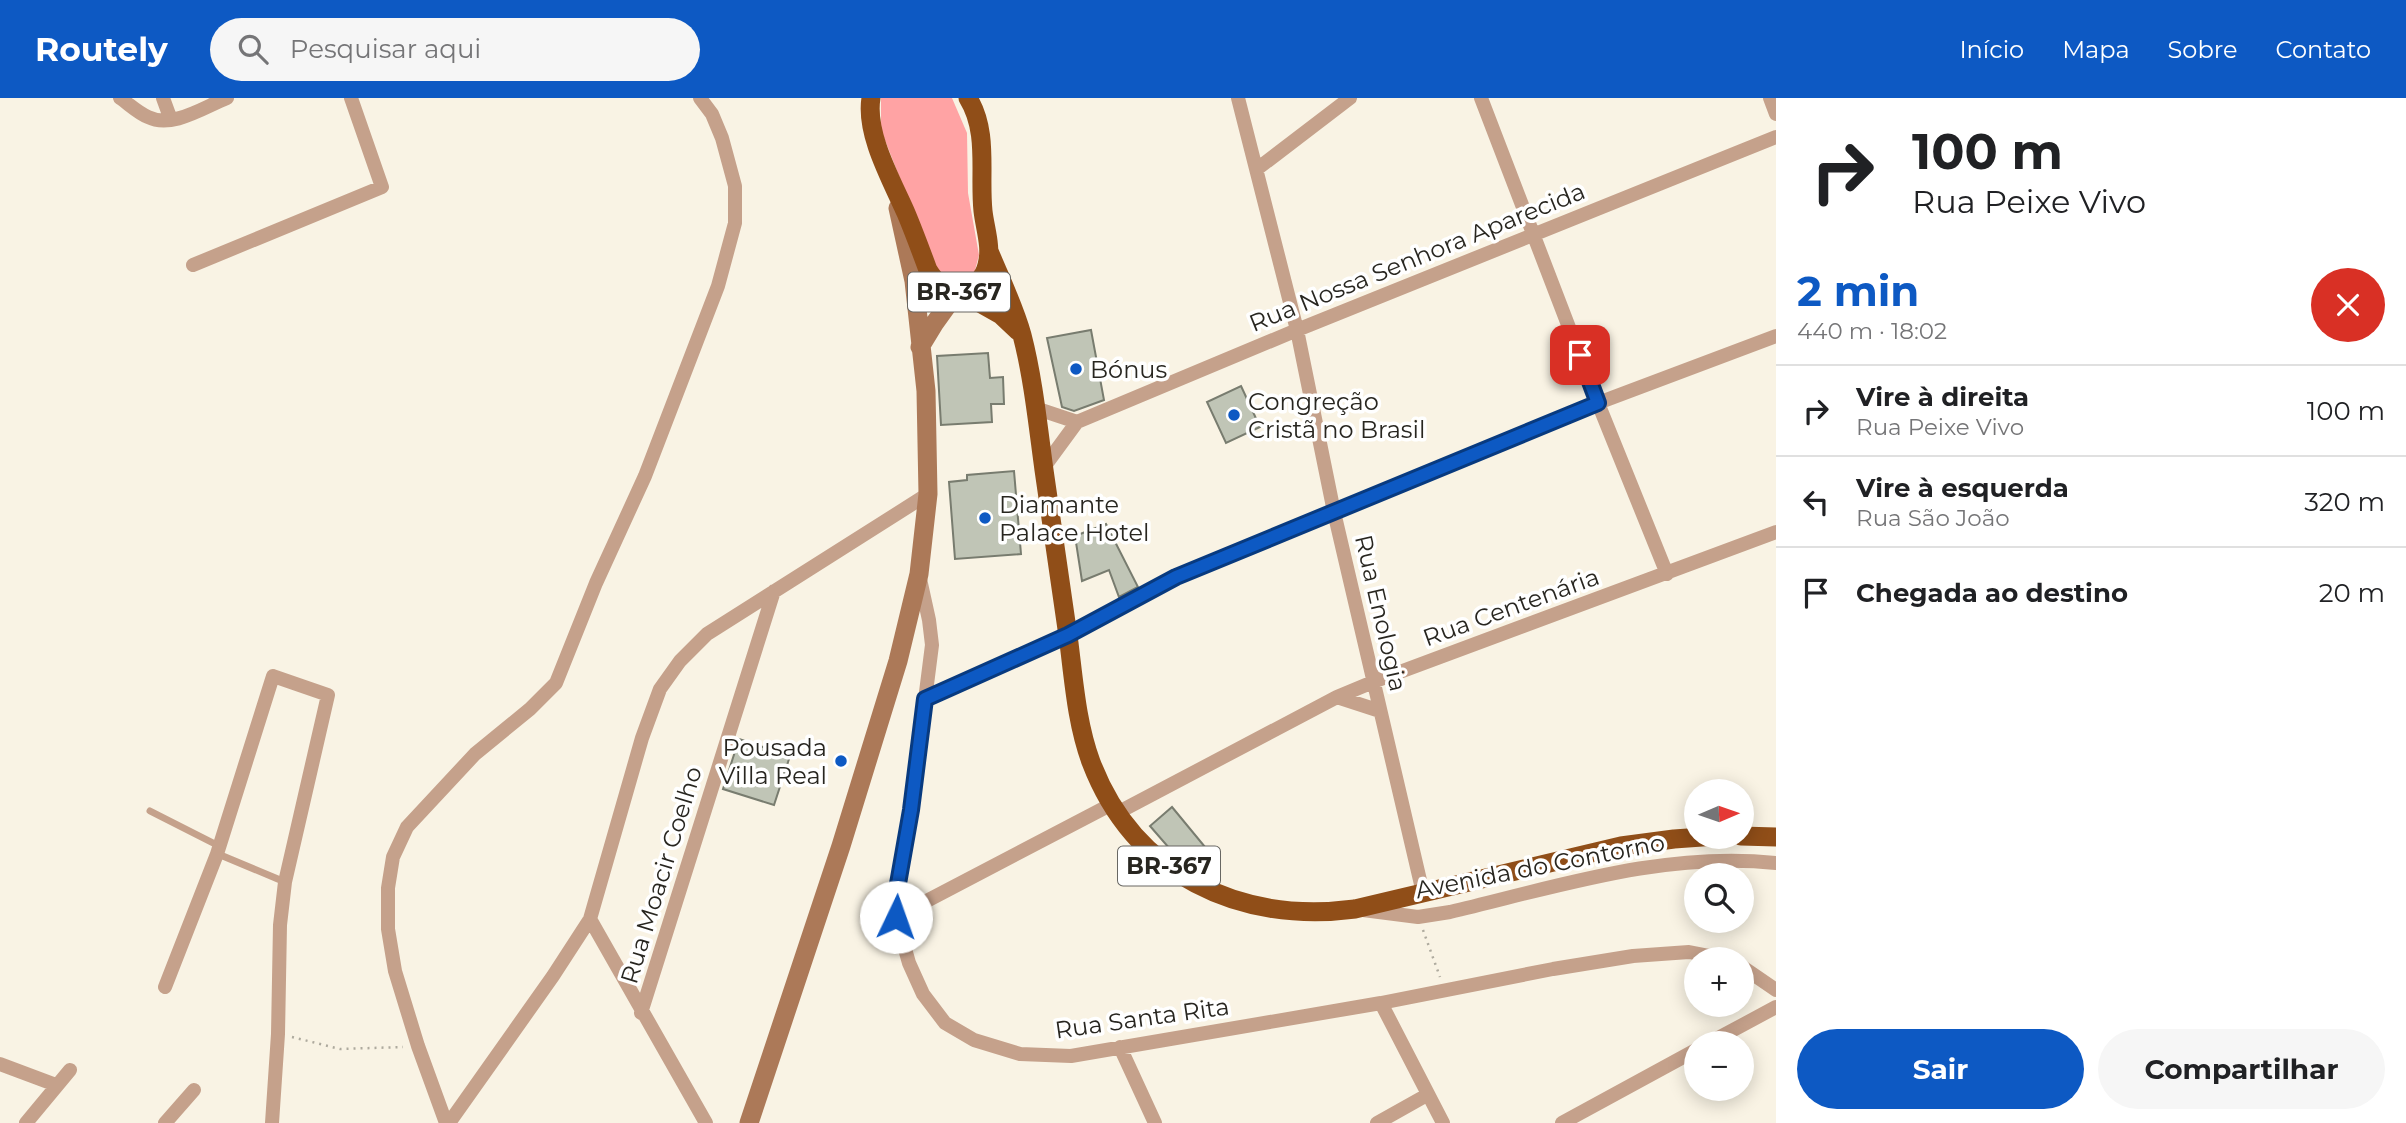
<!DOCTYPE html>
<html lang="pt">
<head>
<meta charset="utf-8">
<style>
	:root { --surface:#fff; --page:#f6f6f6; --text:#202124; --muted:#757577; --line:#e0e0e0; --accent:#0d59c3 }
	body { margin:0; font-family:Montserrat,sans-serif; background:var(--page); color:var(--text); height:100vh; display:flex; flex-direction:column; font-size:26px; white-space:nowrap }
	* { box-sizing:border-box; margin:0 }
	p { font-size:23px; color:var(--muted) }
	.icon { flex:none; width:38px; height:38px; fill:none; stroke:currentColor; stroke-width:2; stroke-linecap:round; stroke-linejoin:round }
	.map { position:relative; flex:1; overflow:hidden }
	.sheet { display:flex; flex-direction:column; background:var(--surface); width:630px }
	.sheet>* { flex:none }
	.banner { background:#fff; color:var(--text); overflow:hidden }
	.needle { width:46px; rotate:88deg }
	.buttons { position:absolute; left:1684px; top:681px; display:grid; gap:14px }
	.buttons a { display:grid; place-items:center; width:70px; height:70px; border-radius:50%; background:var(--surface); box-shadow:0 4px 18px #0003; font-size:35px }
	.pin { position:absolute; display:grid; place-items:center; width:60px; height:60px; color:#fff; margin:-30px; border-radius:14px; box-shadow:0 4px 10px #0006 }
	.me { position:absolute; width:77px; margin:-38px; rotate:3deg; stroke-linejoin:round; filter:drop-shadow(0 0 5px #0008) }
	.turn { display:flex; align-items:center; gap:24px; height:147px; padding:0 21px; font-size:32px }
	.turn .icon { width:91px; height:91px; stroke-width:2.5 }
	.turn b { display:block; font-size:49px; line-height:60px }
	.round { display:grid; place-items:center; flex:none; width:74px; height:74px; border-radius:37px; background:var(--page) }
	.head { display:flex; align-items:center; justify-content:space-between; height:119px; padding:0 21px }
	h1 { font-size:42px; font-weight:700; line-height:52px; color:var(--accent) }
	.button { display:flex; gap:14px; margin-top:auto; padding:14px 21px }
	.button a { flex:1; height:80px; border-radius:42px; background:var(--accent); color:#fff; font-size:28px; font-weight:700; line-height:80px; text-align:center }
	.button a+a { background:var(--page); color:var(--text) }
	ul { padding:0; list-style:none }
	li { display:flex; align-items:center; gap:21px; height:91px; padding:0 21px; border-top:2px solid var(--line) }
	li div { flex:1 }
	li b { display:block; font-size:26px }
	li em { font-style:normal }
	header { display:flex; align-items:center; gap:42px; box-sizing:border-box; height:98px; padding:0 35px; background:var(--accent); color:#fff }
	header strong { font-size:33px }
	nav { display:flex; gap:38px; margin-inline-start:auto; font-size:24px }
	.search { width:490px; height:63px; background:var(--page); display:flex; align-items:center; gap:18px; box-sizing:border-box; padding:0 24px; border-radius:38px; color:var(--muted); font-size:26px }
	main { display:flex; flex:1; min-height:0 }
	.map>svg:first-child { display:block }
	.green { fill:#ffa3a4 }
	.building { fill:#c0c5b6; stroke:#787c6f; stroke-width:2 }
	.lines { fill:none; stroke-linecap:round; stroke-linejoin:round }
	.path { stroke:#aeaa9e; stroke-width:2.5; stroke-dasharray:2 5; stroke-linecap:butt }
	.service { stroke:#c5a18b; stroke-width:7 }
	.minor { stroke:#c5a18b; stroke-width:14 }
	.secondary { stroke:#ac7958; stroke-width:19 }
	.trunk { stroke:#904e18; stroke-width:19 }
	.route-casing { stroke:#083a7f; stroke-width:18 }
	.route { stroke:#0d59c3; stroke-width:12 }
	.poi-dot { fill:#0d59c3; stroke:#fff; stroke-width:2.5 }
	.labels { text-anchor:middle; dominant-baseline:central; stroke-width:7; stroke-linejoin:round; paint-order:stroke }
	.shield { fill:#fff; stroke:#686763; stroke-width:2 }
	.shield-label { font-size:23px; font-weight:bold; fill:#282620 }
	.street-label { font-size:24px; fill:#282620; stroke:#fff }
	.poi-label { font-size:24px; fill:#282620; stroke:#fff; text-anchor:start }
</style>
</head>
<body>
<header>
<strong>Routely</strong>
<div class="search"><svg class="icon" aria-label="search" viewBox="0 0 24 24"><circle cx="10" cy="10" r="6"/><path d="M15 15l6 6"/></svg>Pesquisar aqui</div>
<nav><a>Início</a><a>Mapa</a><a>Sobre</a><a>Contato</a></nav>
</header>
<main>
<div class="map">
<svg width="1776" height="1025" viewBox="0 0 1776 1025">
	<rect width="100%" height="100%" fill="#f9f3e4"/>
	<path class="green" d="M881 0H952L967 35 968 95 979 157 973 180 964 189 937 175 881 32Z"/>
	<path class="building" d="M1091 232 1104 302 1074 313 1062 309 1047 240Z
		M988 255 990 280 1003 279 1004 306H991L992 324 941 327 937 258Z
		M1241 288 1260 329 1226 345 1207 304Z
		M1014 373 1021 456 955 461 949 384 967 382V377Z
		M1106 426 1138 489 1119 499 1109 472 1082 483 1075 438Z
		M739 641 790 658 774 707 723 691Z
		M1172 709 1205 749 1188 766 1176 758 1150 728Z"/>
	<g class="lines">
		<path class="path" d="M1423 832 1440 879
			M292 939 340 951 403 949"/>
		<path class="service" d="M150 713 219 748
			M218 756 285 784"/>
		<path class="minor" d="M120 0C129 6 138 15 148 19 172 31 204 9 227 0
			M163 0 171 22
			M1238 0 1297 232 1334 414 1423 795
			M1481 0 1598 305 1667 476
			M1770 0 1776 16
			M1257 71 1350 0
			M193 167 382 89 351 0
			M1035 310 1077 324
			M1044 369 1077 324 1297 232 1776 39
			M920 481 929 522 932 547 911 712 896 797V819L909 865 923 896 945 925 974 942 1020 956 1071 958 1381 905 1553 871 1633 858 1689 854 1725 861
			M1337 599 1380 613
			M925 601 1068 537 1176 479 1598 305 1776 238
			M1117 715 1337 599 1373 584 1776 434
			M1363 812 1418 819 1450 814C1556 789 1665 753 1776 765
			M896 819 1112 706
			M1741 868 1776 892
			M165 889 217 756 273 578 328 597 285 784 280 827 278 936 272 1025
			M1381 905 1443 1025
			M641 915 774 493
			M1709 945 1776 909
			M1120 949 1155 1025
			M0 966 56 987
			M26 1025 70 972
			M165 1025 194 992
			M446 1025 418 948 395 873 388 831V790L393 759 407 729 475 656 530 611 556 585 596 485 645 378 718 188 735 125V88L722 40 712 16 700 0
			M449 1025 553 878 590 821
			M706 1025 590 821 642 640 660 591 680 563 707 536 928 396
			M1377 1025 1427 997
			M1562 1025 1696 952"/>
		<path class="secondary" d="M920 249 934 226 957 194
			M749 1025 841 748 898 563 919 476 928 396 926 293 914 183 898 110"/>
		<path class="trunk" d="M871 0C865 36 892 83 906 115 914 134 921 153 928 172 937 187 946 192 962 195 974 188 984 181 987 167 992 149 985 131 983 113 979 75 989 34 968 0
			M989 153C1000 180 1014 208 1022 237 1033 279 1038 328 1044 372 1052 430 1061 487 1069 545 1074 585 1077 626 1091 664 1134 777 1240 826 1355 811L1621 748 1674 741 1716 738
			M962 195 1001 217 1018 233
			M1741 738 1776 739"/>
	</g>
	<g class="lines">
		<defs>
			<path id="route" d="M896 819V797L911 712 925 601 1068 537 1176 479 1598 305 1580 257"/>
		</defs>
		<use href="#route" class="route-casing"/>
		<use href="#route" class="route"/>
	</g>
	<g class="poi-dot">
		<circle cx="1076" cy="271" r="7"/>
		<circle cx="1234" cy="317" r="7"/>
		<circle cx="985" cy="420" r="7"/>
		<circle cx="841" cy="663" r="7"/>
	</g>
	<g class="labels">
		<g class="shield">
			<rect x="908" y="174.5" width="102" height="39" rx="5"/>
			<rect x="1118" y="748.5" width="102" height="39" rx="5"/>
		</g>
		<g class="shield-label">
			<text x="959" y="194">BR-367</text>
			<text x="1169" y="768">BR-367</text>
		</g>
		<g class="street-label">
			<text transform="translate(1417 159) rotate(-22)">Rua Nossa Senhora Aparecida</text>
			<text transform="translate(1511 509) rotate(-20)">Rua Centenária</text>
			<text transform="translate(1381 515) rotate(77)">Rua Enologia</text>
			<text transform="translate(1540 768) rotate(-11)">Avenida do Contorno</text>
			<text transform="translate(661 777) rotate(-73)">Rua Moacir Coelho</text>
			<text transform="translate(1142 920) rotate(-8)">Rua Santa Rita</text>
		</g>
		<g class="poi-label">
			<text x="1090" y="271">Bónus</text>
			<text x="1248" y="303">Congreção<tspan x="1248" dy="28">Cristã no Brasil</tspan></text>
			<text x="999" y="406">Diamante<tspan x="999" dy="28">Palace Hotel</tspan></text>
			<text x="827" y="649" text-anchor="end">Pousada<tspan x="827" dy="28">Villa Real</tspan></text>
		</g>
	</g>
</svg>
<div class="buttons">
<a><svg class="needle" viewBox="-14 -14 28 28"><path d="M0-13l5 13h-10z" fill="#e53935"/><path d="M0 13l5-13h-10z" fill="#757577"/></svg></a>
<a><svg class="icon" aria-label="search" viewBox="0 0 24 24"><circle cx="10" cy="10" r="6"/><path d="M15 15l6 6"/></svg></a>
<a>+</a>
<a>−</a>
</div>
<div class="pin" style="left:1580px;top:257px;background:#d93025"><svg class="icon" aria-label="arrive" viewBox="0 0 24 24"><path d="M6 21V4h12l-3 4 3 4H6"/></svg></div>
<svg class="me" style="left:896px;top:819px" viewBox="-20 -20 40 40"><circle r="19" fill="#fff"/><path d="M0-13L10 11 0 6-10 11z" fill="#0d59c3"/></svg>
</div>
<section class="sheet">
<div class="banner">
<div class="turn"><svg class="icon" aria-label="right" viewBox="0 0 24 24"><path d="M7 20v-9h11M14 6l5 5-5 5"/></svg><div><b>100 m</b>Rua Peixe Vivo</div></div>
</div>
<div class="head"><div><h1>2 min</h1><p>440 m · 18:02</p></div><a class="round" style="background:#d93025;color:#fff"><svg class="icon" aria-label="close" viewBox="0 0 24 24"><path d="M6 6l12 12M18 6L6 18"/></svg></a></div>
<ul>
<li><svg class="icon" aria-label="right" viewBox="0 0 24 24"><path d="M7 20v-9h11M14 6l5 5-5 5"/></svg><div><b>Vire à direita</b><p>Rua Peixe Vivo</p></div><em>100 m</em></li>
<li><svg class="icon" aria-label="left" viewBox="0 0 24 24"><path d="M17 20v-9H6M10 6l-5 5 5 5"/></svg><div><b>Vire à esquerda</b><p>Rua São João</p></div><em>320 m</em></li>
<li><svg class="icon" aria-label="arrive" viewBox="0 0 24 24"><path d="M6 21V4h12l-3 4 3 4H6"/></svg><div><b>Chegada ao destino</b></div><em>20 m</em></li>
</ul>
<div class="button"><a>Sair</a><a>Compartilhar</a></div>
</section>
</main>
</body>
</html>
